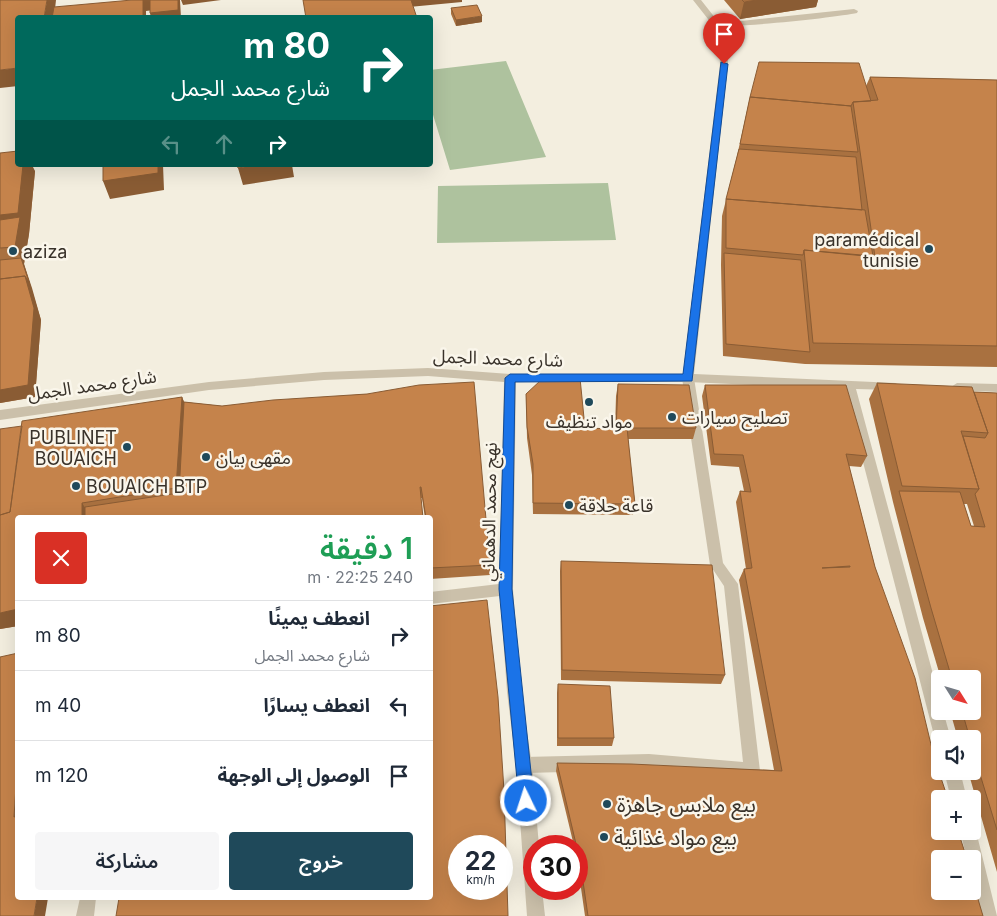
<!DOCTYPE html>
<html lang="ar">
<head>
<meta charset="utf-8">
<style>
	:root { --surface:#fff; --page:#f6f6f7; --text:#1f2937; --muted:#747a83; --line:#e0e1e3; --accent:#1f495a }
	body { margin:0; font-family:Inter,"Noto Sans Arabic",sans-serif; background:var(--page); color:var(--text); direction:rtl; height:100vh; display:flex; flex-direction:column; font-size:19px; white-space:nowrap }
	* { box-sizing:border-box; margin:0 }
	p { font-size:16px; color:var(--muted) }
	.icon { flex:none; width:28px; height:28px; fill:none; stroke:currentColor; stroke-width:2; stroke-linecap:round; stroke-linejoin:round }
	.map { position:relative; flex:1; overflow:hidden; direction:ltr }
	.drawer { position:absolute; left:15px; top:515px; width:418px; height:385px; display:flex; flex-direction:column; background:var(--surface); border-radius:5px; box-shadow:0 5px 20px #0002; direction:rtl }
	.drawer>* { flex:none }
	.guide { position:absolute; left:15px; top:15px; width:418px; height:152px; border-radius:5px; box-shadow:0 5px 20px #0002; direction:rtl; background:#00695c; color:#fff; overflow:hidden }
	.needle { width:32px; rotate:127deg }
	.tools { position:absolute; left:931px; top:670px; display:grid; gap:10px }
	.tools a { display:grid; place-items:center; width:50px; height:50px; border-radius:5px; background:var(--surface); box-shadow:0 5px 20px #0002; font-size:25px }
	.speed { position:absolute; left:448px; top:835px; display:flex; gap:10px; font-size:25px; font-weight:700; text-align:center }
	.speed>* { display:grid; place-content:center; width:65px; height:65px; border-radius:50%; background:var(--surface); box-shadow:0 5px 20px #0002; line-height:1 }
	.speed small { font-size:12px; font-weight:400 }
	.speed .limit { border:8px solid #d22; background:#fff; color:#111 }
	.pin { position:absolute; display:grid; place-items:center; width:42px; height:42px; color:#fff; margin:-51px -21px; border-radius:50% 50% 50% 0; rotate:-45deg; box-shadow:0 0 5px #0007 }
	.pin .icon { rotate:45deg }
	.me { position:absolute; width:55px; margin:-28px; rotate:356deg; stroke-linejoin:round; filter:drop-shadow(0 0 4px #0008) }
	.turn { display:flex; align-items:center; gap:18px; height:105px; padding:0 20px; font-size:22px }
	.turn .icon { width:65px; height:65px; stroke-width:2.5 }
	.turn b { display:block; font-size:35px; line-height:42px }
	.lanes { display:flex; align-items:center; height:48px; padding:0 20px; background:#0003; justify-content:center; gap:25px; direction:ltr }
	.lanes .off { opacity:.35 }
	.round { display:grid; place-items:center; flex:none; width:52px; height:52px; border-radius:5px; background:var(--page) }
	.head { display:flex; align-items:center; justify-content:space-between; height:85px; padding:0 20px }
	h1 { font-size:30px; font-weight:600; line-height:38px; color:#1e9e55 }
	.button { display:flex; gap:10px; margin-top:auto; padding:10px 20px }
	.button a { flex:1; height:58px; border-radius:5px; background:var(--accent); color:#fff; font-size:20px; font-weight:600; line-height:58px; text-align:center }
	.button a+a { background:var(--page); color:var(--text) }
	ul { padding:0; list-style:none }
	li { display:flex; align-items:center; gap:15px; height:70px; padding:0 20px; border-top:1px solid var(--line) }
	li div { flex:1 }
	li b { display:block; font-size:19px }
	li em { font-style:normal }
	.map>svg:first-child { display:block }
	.green { fill:#aec29e }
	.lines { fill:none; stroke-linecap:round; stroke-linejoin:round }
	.service { fill:#cbc0aa; fill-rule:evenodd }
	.pedestrian { fill:#cbc0aa; fill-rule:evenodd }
	.minor { fill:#cbc0aa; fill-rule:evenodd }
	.wall { fill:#a97140; fill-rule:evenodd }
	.shaded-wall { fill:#8a5c34 }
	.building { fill:#c5834b; stroke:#8a5c34; fill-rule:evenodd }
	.route { fill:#1a73e8; stroke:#114b97 }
	.poi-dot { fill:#1f495a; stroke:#faf6eb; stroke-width:2 }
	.labels { text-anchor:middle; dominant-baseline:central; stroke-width:5; stroke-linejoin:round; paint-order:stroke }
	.poi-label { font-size:18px; fill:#39322a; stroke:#faf6eb; text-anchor:start }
	.street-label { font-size:18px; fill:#39322a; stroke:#faf6eb }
	.near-poi-label { font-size:21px; fill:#39322a; stroke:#faf6eb; text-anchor:start }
</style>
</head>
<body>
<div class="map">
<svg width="997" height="916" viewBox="0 0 997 916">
	<rect width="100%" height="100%" fill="#f3eedf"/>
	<path class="green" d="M506 61 546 157 450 170 430 105V70Z
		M608 183 616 240 437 243 438 186Z"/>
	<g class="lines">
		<path class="service" d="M854 9 858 11 857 13C838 17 721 31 711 23L715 21H741Z"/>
		<path class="pedestrian" d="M688 374 694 378 723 563 738 584 760 771 758 777 752 779 649 770 524 773 518 770 516 765 518 760 524 757 649 754 743 762 724 586 710 565 682 378Z"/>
		<path class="minor" d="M693 0H701L727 33 728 64 694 374 896 383 898 386 896 389 892 390 856 389 940 700V711H943L951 739H940V745L935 739 844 389 688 382H516L513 589 521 692 532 765 539 846H534V889H542L545 916H527L516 765 507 692 500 596 430 604V592L499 584 504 382 428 376 324 380 209 390 0 420V410L209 382 324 372 428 368 510 374H683L720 64 719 33Z
			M957 383 997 384V392L953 390 951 387Z
			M944 771H960L967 799H951Z
			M972 825 976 831 997 916H981L972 881V859H967L960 831H972Z
			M80 898H96L94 916H76Z"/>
	</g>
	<path class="wall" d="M724 0H818L816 7 740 19Z
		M451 8 482 22 456 26 451 14Z
		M870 77 997 80V367L805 364 723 356 721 265 722 216 737 156 750 97 866 86Z
		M0 153 35 171 29 234 24 264 41 320 35 397 0 403Z
		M877 383 974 392 997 393V872L968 771H972V739H958L950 711H972V679H941L923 618 893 502 869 399ZM964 504H967L974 526H971Z
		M618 384 696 428 693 439H628L635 504 633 515 533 514 532 475 527 438 526 394 585 428 615 429 616 396Z
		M705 385 867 456 861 467 849 466 875 567 983 916H585L578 867 576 857V846H574L556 771 557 763 774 770 739 580 744 569H746L736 502 740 491H744L739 467 711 465 702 396Z
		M367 394 490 565V575L430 579V518H425L422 498 18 518V626L0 629 22 426 182 397 184 402 222 406Z
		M561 561 725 675 721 684 561 680 560 571Z
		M558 684 614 738 612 746H557V693Z"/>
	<path class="shaded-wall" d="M47 0H56L54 18H44Z
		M143 0H151L154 10 146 11Z
		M143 0 146 11V18H143Z
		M178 0H180L181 18H151L150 13Z
		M181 0H221L183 5Z
		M409 0H462V2L409 7Z
		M757 0H818L816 7 740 19 744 2Z
		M482 16V22L456 26V20Z
		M18 68V86L0 88V70Z
		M23 165H32L35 171 29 234 24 264 15 247 0 238V215Z
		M158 165H163L164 190 110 199 103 181Z
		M257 165H292L294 177 243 185 238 168Z
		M21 258 24 264 32 288 41 320 35 397 0 403V390Z
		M182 397 189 414 184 504 176 488Z
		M82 503 92 518H82Z
		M18 609V626L0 629V613Z
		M18 785V819L14 817 16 786Z
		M37 898H48L45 916H34Z"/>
	<path class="building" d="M0 0H47L44 18H18V68L0 70Z
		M132 0H143V17L52 18 54 7Z
		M150 0H178V10L150 13Z
		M303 0H411L417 18H306Z
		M742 0H757L744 2Z
		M477 5 482 16 456 20 451 8Z
		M759 62 859 63 871 101 853 102 851 106 750 97Z
		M870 77 997 80V346L813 343 804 250 875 257 853 102 878 100Z
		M750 97 851 106 858 152 740 144Z
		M739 149 856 157 862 210 726 199Z
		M18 151V165H23L18 213 0 215V153Z
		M103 165H158V173L103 181Z
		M237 165H257L238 168Z
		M726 199 865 210 873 256 804 250 803 255 726 248Z
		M20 217 15 247 0 248V220Z
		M724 253 801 260 810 352 726 344Z
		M21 258 29 282 25 276 0 279V260Z
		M25 276 34 308 28 385 0 390V279Z
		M580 378 585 428 616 429 618 384 689 385 696 428H627L635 504 533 503V464L527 427 526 394 541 380Z
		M474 382 490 565 430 568V518H426L421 487H420L423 518H85V507L179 493 184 402 222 406 273 400 367 394 419 385Z
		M877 383 972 387 988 433 961 431 979 489 902 486Z
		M705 385H846L867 456 846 454 875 567 915 678 934 757 948 799H940V831H958L967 859H940V891H972V879L983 916H588L580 861 557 763 631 764 782 771 744 569 752 568 740 491 751 492 743 455 714 454ZM850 566V567L822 568Z
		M974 392 997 393V830L972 748V739H970L962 711H972V679H952L931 608 899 491 960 492 971 526 985 527 975 494 979 489 963 436 985 438 988 433Z
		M182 397 176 488 82 503V518H18V609L0 613V515L10 512 22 421Z
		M22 426 10 512 0 515V429Z
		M561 561 712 565 725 675 562 670Z
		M487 600 498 697 504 791 508 916H116L119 898H430V606ZM459 846H501V889H459Z
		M18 653V785L16 786 14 817 18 816V898H37L34 916H0V657Z
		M558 684 610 686 614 738H558Z"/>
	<path class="route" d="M721 62 728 64 692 381 515 382 512 589 534 801 532 806 526 808 521 806 519 801 499 589 505 378 510 374H683Z"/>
	<g class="poi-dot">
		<circle cx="929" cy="249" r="5"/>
		<circle cx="13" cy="251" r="5"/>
		<circle cx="589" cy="402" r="5"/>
		<circle cx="672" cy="417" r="5"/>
		<circle cx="127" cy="447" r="5"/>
		<circle cx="206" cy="457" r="5"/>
		<circle cx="76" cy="486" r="5"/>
		<circle cx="569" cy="505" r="5"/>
		<circle cx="607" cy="804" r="5"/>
		<circle cx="604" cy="837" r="5"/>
	</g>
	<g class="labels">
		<g class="poi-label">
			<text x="919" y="239" text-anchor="end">paramédical<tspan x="919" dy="21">tunisie</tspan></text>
			<text x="23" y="251">aziza</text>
			<text x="682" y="417">تصليح سيارات</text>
			<text x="589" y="421" text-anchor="middle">مواد تنظيف</text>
			<text x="117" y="437" text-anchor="end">PUBLINET<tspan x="117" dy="21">BOUAICH</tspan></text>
			<text x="216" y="457">مقهى بيان</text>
			<text x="86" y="486">BOUAICH BTP</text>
			<text x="579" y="505">قاعة حلاقة</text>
		</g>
		<g class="street-label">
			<text transform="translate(498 358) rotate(2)">شارع محمد الجمل</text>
			<text transform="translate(92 385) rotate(-8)">شارع محمد الجمل</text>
			<text transform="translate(489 512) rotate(-89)">نهج محمد الدهماني</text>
		</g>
		<g class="near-poi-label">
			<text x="617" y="804">بيع ملابس جاهزة</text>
			<text x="614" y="837">بيع مواد غذائية</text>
		</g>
	</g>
</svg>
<div class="tools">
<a><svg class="needle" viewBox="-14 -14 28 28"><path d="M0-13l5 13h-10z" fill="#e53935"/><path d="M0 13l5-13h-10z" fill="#747a83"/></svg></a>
<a><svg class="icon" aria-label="sound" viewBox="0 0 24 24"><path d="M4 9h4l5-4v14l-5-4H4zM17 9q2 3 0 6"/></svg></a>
<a>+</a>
<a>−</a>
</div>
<div class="speed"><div>22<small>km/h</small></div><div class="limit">30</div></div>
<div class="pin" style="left:724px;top:64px;background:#d93025"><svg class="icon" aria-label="arrive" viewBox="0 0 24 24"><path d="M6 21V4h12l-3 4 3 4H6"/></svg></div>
<svg class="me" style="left:526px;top:801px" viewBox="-20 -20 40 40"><circle r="17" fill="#1a73e8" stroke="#fff" stroke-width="3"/><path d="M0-11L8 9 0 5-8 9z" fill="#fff"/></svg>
<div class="guide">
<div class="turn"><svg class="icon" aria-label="right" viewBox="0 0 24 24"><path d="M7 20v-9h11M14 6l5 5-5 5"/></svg><div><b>80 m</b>شارع محمد الجمل</div></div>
<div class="lanes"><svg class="icon off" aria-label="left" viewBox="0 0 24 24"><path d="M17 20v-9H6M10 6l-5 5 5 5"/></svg><svg class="icon off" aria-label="ahead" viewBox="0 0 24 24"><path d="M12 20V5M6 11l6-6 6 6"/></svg><svg class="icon" aria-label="right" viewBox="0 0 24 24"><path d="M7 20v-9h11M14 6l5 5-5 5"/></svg></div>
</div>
<section class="drawer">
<div class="head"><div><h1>1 دقيقة</h1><p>240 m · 22:25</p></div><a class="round" style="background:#d93025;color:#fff"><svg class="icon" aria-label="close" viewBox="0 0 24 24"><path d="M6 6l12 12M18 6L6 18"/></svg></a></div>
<ul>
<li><svg class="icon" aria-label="right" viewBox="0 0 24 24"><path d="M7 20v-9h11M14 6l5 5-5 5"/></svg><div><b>انعطف يمينًا</b><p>شارع محمد الجمل</p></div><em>80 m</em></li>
<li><svg class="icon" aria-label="left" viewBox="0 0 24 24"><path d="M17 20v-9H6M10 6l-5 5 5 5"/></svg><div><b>انعطف يسارًا</b></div><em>40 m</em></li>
<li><svg class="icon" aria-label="arrive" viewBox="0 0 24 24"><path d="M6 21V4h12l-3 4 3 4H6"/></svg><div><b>الوصول إلى الوجهة</b></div><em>120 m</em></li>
</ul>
<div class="button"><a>خروج</a><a>مشاركة</a></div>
</section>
</div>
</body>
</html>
